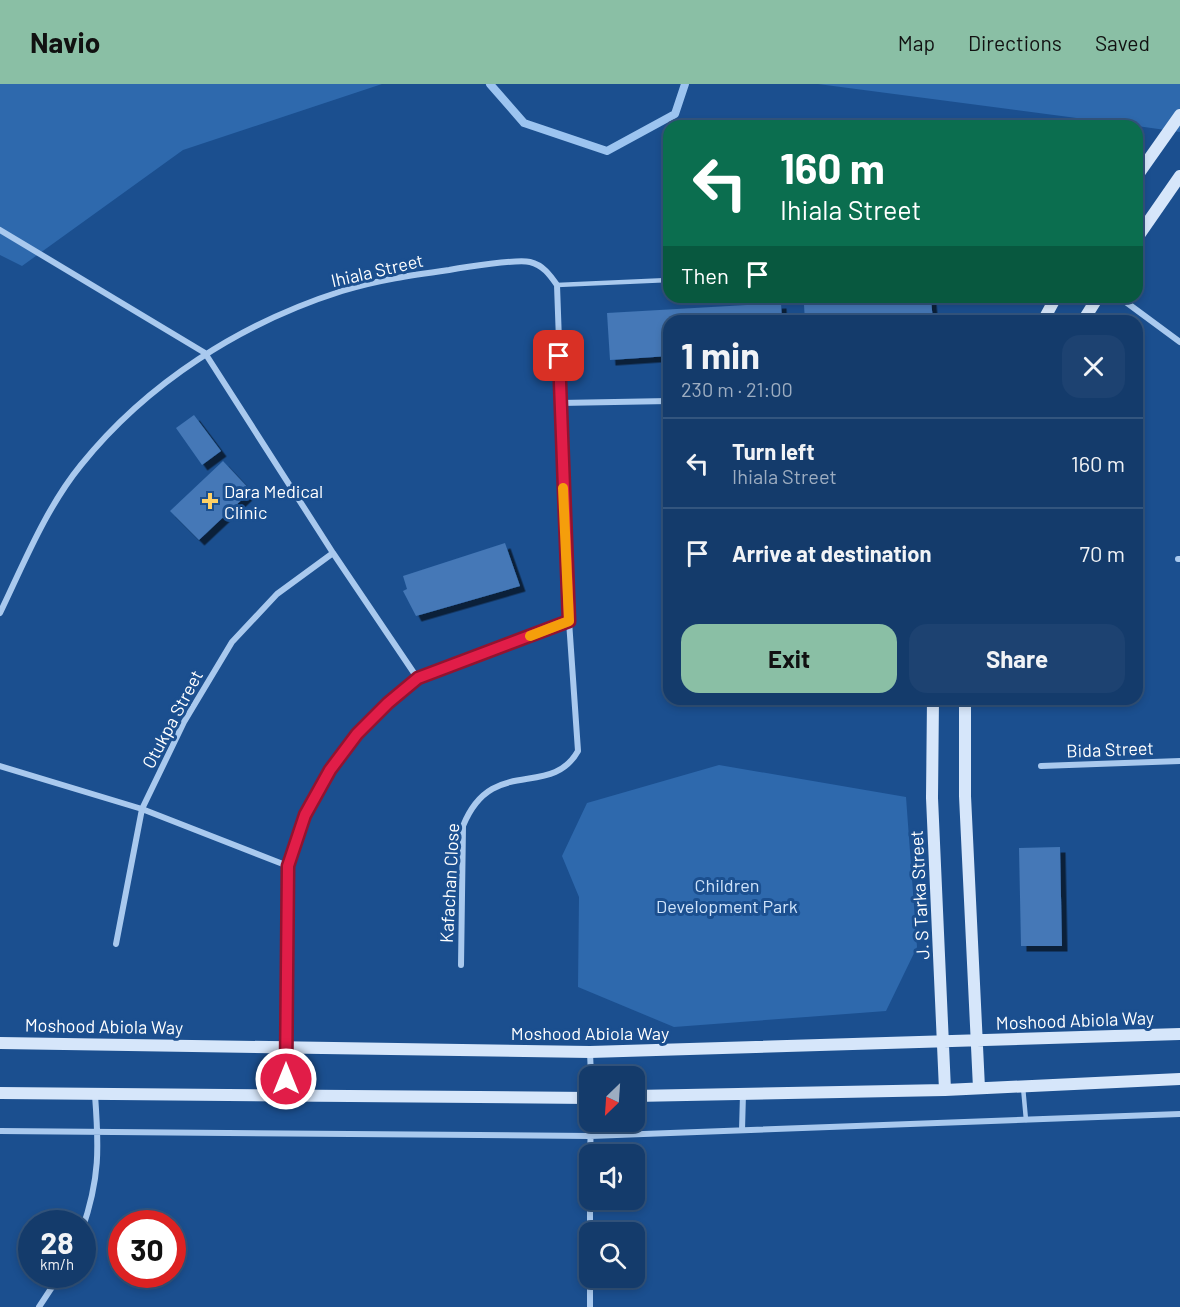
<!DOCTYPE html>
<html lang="en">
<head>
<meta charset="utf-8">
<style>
	:root { --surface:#143b6b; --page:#1d4271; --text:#f1f3f6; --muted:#9dadc1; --line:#33557e; --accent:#8abfa5 }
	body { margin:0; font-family:Barlow,sans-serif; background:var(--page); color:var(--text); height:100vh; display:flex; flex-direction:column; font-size:22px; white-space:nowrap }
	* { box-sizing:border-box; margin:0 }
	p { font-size:20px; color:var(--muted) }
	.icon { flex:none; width:33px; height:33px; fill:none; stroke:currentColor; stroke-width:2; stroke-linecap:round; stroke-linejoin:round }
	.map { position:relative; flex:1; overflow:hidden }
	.drawer { position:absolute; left:663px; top:231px; width:480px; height:390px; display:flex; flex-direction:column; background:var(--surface); border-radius:18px; box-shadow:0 3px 9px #0003,0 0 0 2px var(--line) }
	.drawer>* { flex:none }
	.hud { position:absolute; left:663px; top:36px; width:480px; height:183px; border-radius:18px; box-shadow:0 3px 9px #0003,0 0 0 2px var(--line); background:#0b6e4f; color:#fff; overflow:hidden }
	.needle { width:39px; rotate:205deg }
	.buttons { position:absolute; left:579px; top:982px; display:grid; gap:12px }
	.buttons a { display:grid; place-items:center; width:66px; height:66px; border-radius:12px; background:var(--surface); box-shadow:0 3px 9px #0003,0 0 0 2px var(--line); font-size:30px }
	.speed { position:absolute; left:18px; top:1126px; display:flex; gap:12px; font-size:30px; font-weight:700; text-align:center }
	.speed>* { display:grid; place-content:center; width:78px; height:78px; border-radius:50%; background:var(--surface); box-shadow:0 3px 9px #0003,0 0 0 2px var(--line); line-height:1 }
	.speed small { font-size:15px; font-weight:400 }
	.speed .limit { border:9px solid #d22; background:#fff; color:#111 }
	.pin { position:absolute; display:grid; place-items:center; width:51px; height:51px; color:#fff; margin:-26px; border-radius:12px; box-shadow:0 3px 9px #0006 }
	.me { position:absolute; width:66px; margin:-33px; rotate:0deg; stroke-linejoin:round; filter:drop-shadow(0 0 4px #0008) }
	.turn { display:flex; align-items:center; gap:21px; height:126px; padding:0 18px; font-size:27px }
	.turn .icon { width:78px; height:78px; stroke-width:2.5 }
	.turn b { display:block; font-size:42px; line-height:51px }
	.then { display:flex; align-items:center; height:57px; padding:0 18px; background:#0003; gap:12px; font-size:22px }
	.round { display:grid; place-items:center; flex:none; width:63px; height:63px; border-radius:18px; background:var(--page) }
	.summary { display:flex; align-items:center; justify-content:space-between; height:102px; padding:0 18px }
	h1 { font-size:36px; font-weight:700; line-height:45px }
	.button { display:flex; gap:12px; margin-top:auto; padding:12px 18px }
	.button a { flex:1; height:69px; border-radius:18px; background:var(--accent); color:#111; font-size:24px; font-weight:700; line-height:69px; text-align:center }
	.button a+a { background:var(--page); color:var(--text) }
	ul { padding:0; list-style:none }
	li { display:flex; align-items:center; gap:18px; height:90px; padding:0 18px; border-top:2px solid var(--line) }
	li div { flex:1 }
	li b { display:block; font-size:22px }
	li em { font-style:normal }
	header { display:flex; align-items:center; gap:36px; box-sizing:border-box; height:84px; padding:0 30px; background:var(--accent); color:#111 }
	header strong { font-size:28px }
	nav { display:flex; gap:33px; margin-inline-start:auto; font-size:21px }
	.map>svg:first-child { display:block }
	.green { fill:#2e69ad }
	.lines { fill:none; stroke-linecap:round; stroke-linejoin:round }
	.stream { stroke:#9cc4f0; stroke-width:8 }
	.building { fill:#4478b7; filter:url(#shadow) }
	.lane { stroke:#a9c9ee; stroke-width:4.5 }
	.street { stroke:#a9c9ee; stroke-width:6 }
	.secondary { stroke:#d6e6fa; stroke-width:12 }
	.route-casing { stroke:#92132f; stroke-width:15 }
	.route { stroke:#e11d48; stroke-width:10 }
	.slow { stroke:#f59e0b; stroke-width:10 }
	.poi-dot { fill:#ffd166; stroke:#1b4f8f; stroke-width:2 }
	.labels { text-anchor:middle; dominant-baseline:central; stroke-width:6; stroke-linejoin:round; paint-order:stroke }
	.street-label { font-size:18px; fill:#fff; stroke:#1b4f8f }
	.poi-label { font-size:18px; fill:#fff; stroke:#1b4f8f; text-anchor:start }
	.park-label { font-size:18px; fill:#cfe3fa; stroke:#1b4f8f }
</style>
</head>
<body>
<header>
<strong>Navio</strong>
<nav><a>Map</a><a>Directions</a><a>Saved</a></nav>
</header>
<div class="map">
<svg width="1180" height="1223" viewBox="0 0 1180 1223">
	<defs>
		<filter id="shadow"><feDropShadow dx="5.5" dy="5.5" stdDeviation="0" flood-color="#0009"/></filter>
	</defs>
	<rect width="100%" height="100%" fill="#1b4f8f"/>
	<path class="green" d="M0 0H382L183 66 22 182 0 171Z
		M818 0H1180V48L1137 42Z
		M719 681 906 713 917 863 886 927 674 943 578 903 579 813 562 772 587 719Z"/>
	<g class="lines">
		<path class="stream" d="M490 0 524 39 607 67 675 30 685 0"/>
	</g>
	<path class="building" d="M931 215 933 237H805L804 221Z
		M781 219 782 237H669V272L610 276 607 229Z
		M194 331 221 367 202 381 176 344Z
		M223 377 251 407 199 456 170 427Z
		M505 459 520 502 416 532 403 507 407 505 403 492Z
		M1060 763 1062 862H1021L1019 764Z"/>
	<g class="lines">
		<path class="lane" d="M557 201 669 196
			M1023 1003 1026 1036"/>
		<path class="street" d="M0 146 205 269 333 469 418 595
			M1119 213 1180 258
			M560 319 669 317
			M1178 475H1180
			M0 529C24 479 46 424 81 381 147 299 241 239 342 207 377 196 413 191 449 186 465 183 517 175 530 178 543 181 550 191 557 201L569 537 578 667C550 716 492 670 463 742L461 881
			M0 682 142 725 288 782
			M1041 682 1180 677
			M116 860 142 725 184 638 232 558 277 510 333 469
			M590 968 591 993
			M286 1011 288 782 305 731 330 686 357 650 388 619 418 595 569 537
			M742 1046 743 1010
			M0 1047 590 1052 1180 1030
			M590 1071 591 1038
			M82 1146C100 1094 99 1064 95 1011
			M590 1149V1116
			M39 1223 60 1191
			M590 1223V1194"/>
		<path class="secondary" d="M1137 92 1180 31
			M1137 154 1180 92
			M1043 237 1056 213
			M1083 237 1098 213
			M933 615 932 714 945 1006
			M965 615V712L979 1004
			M0 959 590 968 1180 950
			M0 1009 590 1014
			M634 1012 945 1006 1180 995"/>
	</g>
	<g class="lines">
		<defs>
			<path id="route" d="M286 995 288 782 305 731 330 686 357 650 388 619 418 594 569 537 559 272"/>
		</defs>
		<use href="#route" class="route-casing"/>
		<use href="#route" class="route"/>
		<path class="slow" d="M530 552 569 537 563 404"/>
	</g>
	<path class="poi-dot" d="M207 408h6v6h6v6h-6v6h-6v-6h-6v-6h6z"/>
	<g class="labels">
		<g class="street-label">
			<text transform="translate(377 186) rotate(-13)">Ihiala Street</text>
			<text transform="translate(172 635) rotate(-62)">Otukpa Street</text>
			<text transform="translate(1110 665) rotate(-2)">Bida Street</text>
			<text transform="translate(449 799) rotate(-87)">Kafachan Close</text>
			<text transform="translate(919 811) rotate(-93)">J. S Tarka Street</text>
			<text transform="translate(1075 936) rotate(-2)">Moshood Abiola Way</text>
			<text transform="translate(104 942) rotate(1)">Moshood Abiola Way</text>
			<text x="590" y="949">Moshood Abiola Way</text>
		</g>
		<g class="poi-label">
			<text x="224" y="407">Dara Medical<tspan x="224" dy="21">Clinic</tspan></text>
		</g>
		<g class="park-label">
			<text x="727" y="801">Children<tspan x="727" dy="21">Development Park</tspan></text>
		</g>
	</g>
</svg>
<div class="buttons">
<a><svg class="needle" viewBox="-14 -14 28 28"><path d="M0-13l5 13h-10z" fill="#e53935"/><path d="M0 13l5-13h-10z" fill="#9dadc1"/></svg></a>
<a><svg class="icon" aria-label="sound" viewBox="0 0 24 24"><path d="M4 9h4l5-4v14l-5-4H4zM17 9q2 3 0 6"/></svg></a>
<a><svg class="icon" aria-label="search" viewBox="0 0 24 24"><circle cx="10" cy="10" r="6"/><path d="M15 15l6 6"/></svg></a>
</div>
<div class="speed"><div>28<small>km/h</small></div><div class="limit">30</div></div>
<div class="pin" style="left:559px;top:272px;background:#d93025"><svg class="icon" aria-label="arrive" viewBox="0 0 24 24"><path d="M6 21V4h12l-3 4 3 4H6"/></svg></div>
<svg class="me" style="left:286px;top:995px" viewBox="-20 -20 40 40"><circle r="17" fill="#e11d48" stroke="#fff" stroke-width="3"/><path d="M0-11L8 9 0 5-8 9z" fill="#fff"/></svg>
<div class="hud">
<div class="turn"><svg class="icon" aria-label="left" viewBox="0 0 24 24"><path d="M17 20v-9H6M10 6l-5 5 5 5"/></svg><div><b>160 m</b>Ihiala Street</div></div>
<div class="then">Then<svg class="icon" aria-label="arrive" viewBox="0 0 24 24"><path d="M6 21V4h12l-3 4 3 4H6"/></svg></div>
</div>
<section class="drawer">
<div class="summary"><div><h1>1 min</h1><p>230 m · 21:00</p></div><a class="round"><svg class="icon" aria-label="close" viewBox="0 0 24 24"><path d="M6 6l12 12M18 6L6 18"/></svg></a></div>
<ul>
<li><svg class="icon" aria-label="left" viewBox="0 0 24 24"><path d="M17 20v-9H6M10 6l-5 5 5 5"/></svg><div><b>Turn left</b><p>Ihiala Street</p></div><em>160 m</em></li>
<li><svg class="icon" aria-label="arrive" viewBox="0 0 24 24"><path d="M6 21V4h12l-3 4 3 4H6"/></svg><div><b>Arrive at destination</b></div><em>70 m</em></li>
</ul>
<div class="button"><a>Exit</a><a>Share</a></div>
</section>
</div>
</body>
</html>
